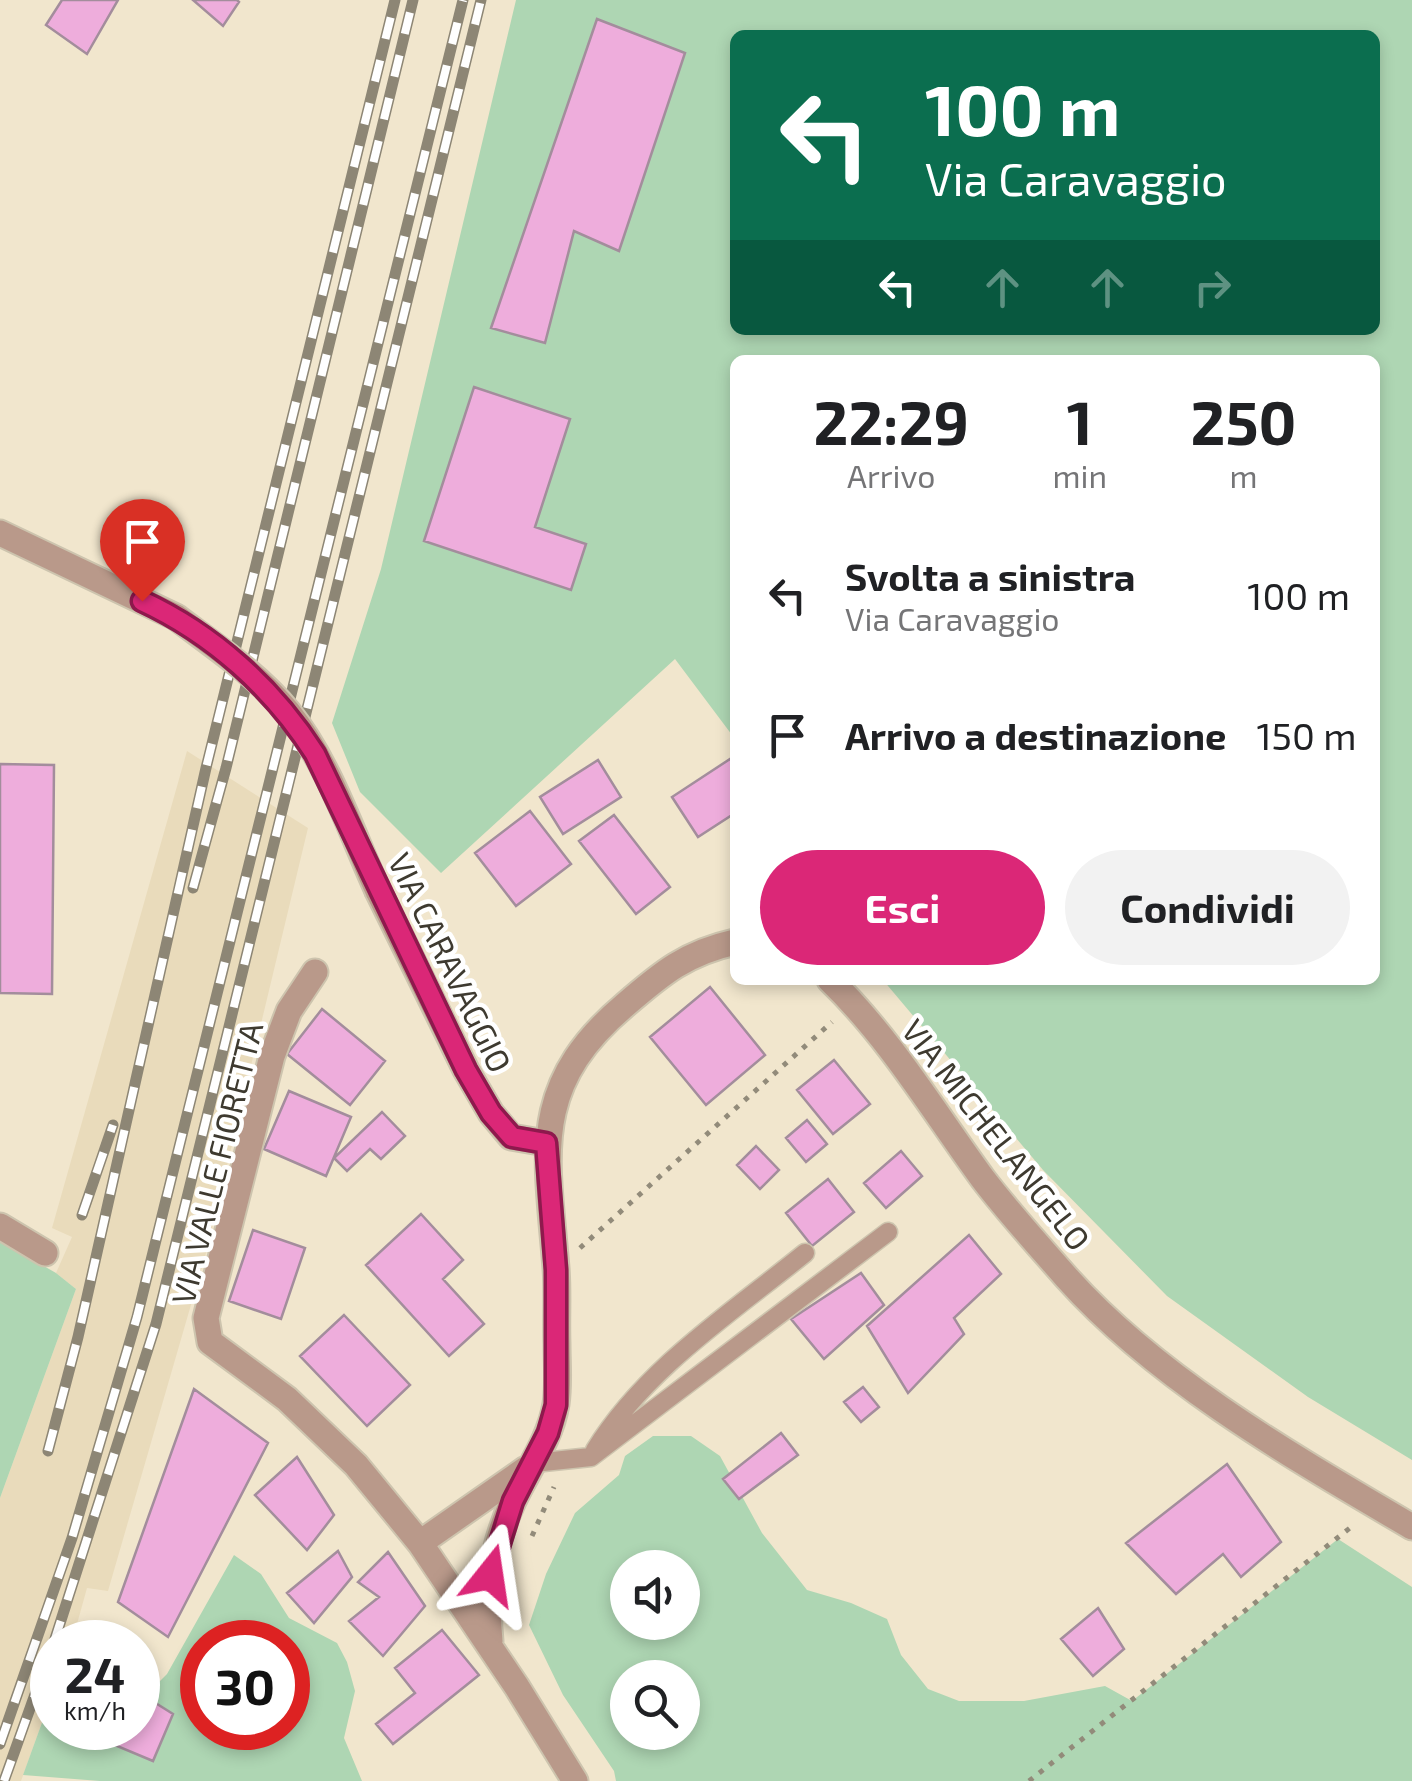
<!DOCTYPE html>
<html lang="it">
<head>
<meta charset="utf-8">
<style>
	:root { --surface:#fff; --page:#f2f2f2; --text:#202124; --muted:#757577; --accent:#db2777 }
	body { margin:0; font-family:"Exo 2",sans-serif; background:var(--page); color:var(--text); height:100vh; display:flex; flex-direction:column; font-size:38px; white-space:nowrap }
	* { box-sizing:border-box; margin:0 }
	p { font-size:32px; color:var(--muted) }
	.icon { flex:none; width:55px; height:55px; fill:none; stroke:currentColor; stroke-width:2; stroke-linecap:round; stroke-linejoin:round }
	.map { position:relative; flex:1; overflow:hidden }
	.details { position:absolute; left:730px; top:355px; width:650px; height:630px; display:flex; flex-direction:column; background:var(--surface); border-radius:15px; box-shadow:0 5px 15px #0003 }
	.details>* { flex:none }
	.guide { position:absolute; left:730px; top:30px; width:650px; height:305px; border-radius:15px; box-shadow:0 5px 15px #0003; background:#0b6e4f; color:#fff; overflow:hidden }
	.fabs { position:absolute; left:610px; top:1550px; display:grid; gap:20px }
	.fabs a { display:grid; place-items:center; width:90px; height:90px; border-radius:50%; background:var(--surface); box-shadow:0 5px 15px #0003; font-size:50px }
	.speed { position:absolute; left:30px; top:1620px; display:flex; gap:20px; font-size:50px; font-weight:700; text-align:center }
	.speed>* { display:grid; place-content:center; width:130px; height:130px; border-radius:50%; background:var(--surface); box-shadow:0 5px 15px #0003; line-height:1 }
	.speed small { font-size:25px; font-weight:400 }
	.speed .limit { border:15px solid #d22; background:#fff; color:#111 }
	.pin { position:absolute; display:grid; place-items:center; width:85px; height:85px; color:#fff; margin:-102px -42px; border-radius:50% 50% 50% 0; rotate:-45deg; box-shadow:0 0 10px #0007 }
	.pin .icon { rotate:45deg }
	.me { position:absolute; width:110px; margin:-55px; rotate:15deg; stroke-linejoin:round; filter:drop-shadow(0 0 8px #0008) }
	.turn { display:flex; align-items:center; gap:35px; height:210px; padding:0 30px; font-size:45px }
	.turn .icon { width:130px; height:130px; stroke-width:2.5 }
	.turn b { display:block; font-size:70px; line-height:85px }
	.lanes { display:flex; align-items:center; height:95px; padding:0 30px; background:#0003; justify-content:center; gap:50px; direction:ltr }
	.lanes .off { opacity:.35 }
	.eta { display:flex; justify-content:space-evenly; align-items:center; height:170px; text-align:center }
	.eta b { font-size:60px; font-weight:700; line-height:70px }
	.primary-button { display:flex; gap:20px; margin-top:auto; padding:20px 30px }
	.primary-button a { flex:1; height:115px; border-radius:60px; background:var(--accent); color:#fff; font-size:40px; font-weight:700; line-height:115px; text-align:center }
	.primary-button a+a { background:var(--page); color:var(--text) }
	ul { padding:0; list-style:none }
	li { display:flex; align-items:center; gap:30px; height:140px; padding:0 30px }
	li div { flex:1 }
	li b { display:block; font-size:38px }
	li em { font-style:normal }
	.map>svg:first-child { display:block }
	.built { fill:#e9dbbb }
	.green { fill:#aed6b3; fill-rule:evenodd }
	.building { fill:#eeaddc; stroke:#a38d9c; stroke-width:2.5 }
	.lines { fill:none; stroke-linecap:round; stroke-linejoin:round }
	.service-casing { stroke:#cdc4ae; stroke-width:21 }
	.minor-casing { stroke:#cdc4ae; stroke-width:29 }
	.path { stroke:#928b7a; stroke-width:5; stroke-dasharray:5 8; stroke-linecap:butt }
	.service { stroke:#b9998a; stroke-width:18 }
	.minor { stroke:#b9998a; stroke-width:25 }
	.rail-casing { stroke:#8d8675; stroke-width:11 }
	.rail { stroke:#fff; stroke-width:8; stroke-dasharray:22; stroke-linecap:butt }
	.minor-bridge-casing { stroke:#cdc4ae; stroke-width:29; stroke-linecap:butt }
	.minor-bridge { stroke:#b9998a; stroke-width:25 }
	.route-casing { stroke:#8e194d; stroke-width:25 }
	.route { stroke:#db2777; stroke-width:18 }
	.labels { text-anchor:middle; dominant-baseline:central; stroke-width:9; stroke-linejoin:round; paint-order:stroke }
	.street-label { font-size:32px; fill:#3e3a30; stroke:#fff }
</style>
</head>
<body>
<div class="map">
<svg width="1412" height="1781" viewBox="0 0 1412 1781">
	<rect width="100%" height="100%" fill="#f1e6cd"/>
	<path class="built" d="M187 751 308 828 206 1253 108 1591 87 1588 72 1642H52V1695L21 1781H0V1498L76 1289 56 1273 72 1237 52 1228Z"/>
	<path class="green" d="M516 0H1412V1460L1308 1397 1167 1296 1043 1170 883 980H1375V360H735V739L675 659 441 873 360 792 332 723 381 569ZM735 35H1375V330H735Z
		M0 1241 56 1273 76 1289 0 1498Z
		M653 1436H691L720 1456 762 1533 807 1590 851 1603 887 1619 901 1655 928 1689 959 1701H1024L1105 1686 1132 1701 1338 1539 1412 1587V1781H616L614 1771 563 1695 529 1625 546 1574 575 1513 619 1475 625 1456ZM628 1568H682V1622H628ZM628 1678H682V1732H628Z
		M234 1555 261 1574 289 1618 337 1643 347 1662 355 1691 344 1738 362 1781H100L23 1775 52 1695V1728H138V1668H142L157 1684 167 1674ZM202 1642H288V1728H202Z"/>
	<path class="building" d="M62 0H118L87 54 46 25Z
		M193 0H237L239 2 223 26Z
		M597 19 685 53 619 251 574 231 545 343 491 328Z
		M474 387 570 419 535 527 586 544 571 590 424 541Z
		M730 759 735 767V813L698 837 672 797Z
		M598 760 621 797 563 834 540 797Z
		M0 764 54 765 52 994 0 993Z
		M530 811 571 864 516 906 475 853Z
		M614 815 670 887 636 914 579 841Z
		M710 987 765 1055 706 1105 650 1037Z
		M322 1009 385 1061 350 1105 287 1054Z
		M834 1060 870 1104 833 1134 797 1090Z
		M289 1091 351 1117 326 1176 264 1149Z
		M382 1112 405 1136 381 1159 370 1149 347 1171 334 1158Z
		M807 1120 827 1144 806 1162 786 1138Z
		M756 1146 779 1170 760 1189 737 1165Z
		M901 1151 922 1176 886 1208 864 1183Z
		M828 1179 854 1212 812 1246 786 1213Z
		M421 1214 463 1260 443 1279 484 1324 449 1356 366 1265Z
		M253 1230 305 1248 281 1319 229 1301Z
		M969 1235 1001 1274 954 1318 964 1334 908 1393 867 1326Z
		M861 1273 884 1305 824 1359 791 1319Z
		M344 1315 410 1385 367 1426 300 1356Z
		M863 1387 879 1407 861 1422 844 1402Z
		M194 1389 268 1443 168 1637 118 1602Z
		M781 1433 798 1455 739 1499 723 1479Z
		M297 1457 334 1515 307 1550 255 1495Z
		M1227 1464 1281 1542 1241 1577 1223 1554 1176 1594 1126 1543Z
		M338 1551 352 1577 314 1623 287 1593Z
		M388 1552 425 1606 383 1656 349 1621 379 1597 358 1582Z
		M1098 1608 1124 1649 1093 1676 1061 1639Z
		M442 1630 479 1675 393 1744 376 1724 415 1693 395 1668Z
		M138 1692 173 1714 153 1761 105 1741 113 1728H138Z"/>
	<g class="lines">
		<defs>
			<path id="service" d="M595 1450C646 1368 731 1313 805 1253
				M534 1463 591 1457 888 1232"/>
			<path id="minor" d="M0 533 176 617
				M378 891 466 1070 491 1113 511 1137 546 1143
				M315 972 289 1011 272 1056 206 1318 210 1342 287 1399 356 1465 420 1543 517 1687 575 1781
				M830 980C890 1038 934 1112 983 1179 1009 1213 1039 1246 1067 1278 1158 1380 1295 1458 1412 1527
				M0 1226 45 1253
				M420 1543 526 1469
				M490 1641C485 1594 493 1545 513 1501 528 1469 550 1440 556 1404 559 1384 557 1364 557 1344 556 1318 558 1293 556 1268 547 1155 528 1087 625 1005 662 973 686 953 735 942"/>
		</defs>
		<use href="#service" class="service-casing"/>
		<use href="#minor" class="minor-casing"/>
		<path class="path" d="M580 1248 832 1022
			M532 1536 554 1487
			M1029 1781 1355 1524"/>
		<use href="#service" class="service"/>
		<use href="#minor" class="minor"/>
		<defs>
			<path id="rail" d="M193 888 226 768 413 0
				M82 1215 113 1125
				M48 1451 78 1337 206 768 395 0
				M54 1642 156 1324 481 0
				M0 1744 72 1538 137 1317 463 0
				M4 1781 52 1647"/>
		</defs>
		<use href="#rail" class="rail-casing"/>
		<use href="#rail" class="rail"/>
		<defs>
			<path id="minor-bridge" d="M176 617C214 646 257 674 288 712 329 763 351 832 378 891"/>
		</defs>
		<use href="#minor-bridge" class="minor-bridge-casing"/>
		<use href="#minor-bridge" class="minor-bridge"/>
	</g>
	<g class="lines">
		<defs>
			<path id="route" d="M142 601C213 634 273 688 315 754L466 1070 491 1113 512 1137 546 1143 556 1270V1405L548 1433 513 1501 490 1575"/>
		</defs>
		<use href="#route" class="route-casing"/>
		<use href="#route" class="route"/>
	</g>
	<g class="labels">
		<g class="street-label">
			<text transform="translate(451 962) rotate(64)">VIA CARAVAGGIO</text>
			<text transform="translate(997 1134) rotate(52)">VIA MICHELANGELO</text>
			<text transform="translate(216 1163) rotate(-76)">VIA VALLE FIORETTA</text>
		</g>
	</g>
</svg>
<div class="fabs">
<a><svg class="icon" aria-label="sound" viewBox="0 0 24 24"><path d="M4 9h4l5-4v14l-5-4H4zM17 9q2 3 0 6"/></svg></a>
<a><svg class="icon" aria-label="search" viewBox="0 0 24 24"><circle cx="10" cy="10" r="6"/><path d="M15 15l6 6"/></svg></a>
</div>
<div class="speed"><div>24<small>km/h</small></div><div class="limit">30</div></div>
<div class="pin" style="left:142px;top:601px;background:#d93025"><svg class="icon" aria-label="arrive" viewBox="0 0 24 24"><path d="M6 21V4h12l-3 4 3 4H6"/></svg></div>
<svg class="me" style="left:490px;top:1575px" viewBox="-20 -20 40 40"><path d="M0-17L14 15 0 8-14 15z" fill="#db2777" stroke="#fff" stroke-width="4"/></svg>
<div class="guide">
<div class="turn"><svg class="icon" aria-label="left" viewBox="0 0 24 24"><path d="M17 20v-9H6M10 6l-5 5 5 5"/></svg><div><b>100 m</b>Via Caravaggio</div></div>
<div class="lanes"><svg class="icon" aria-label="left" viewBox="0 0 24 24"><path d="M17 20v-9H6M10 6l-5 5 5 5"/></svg><svg class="icon off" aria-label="ahead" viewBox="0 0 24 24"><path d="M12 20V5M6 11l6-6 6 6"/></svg><svg class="icon off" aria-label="ahead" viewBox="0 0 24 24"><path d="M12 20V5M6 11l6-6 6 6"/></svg><svg class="icon off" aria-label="right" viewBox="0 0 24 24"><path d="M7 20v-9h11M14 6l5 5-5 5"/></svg></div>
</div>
<section class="details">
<div class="eta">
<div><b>22:29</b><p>Arrivo</p></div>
<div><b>1</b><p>min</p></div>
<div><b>250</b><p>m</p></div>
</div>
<ul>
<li><svg class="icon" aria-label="left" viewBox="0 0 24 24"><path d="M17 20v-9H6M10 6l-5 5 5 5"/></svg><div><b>Svolta a sinistra</b><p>Via Caravaggio</p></div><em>100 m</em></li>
<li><svg class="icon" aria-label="arrive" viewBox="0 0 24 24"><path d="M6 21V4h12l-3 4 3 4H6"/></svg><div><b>Arrivo a destinazione</b></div><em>150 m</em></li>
</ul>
<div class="primary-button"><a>Esci</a><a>Condividi</a></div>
</section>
</div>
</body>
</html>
